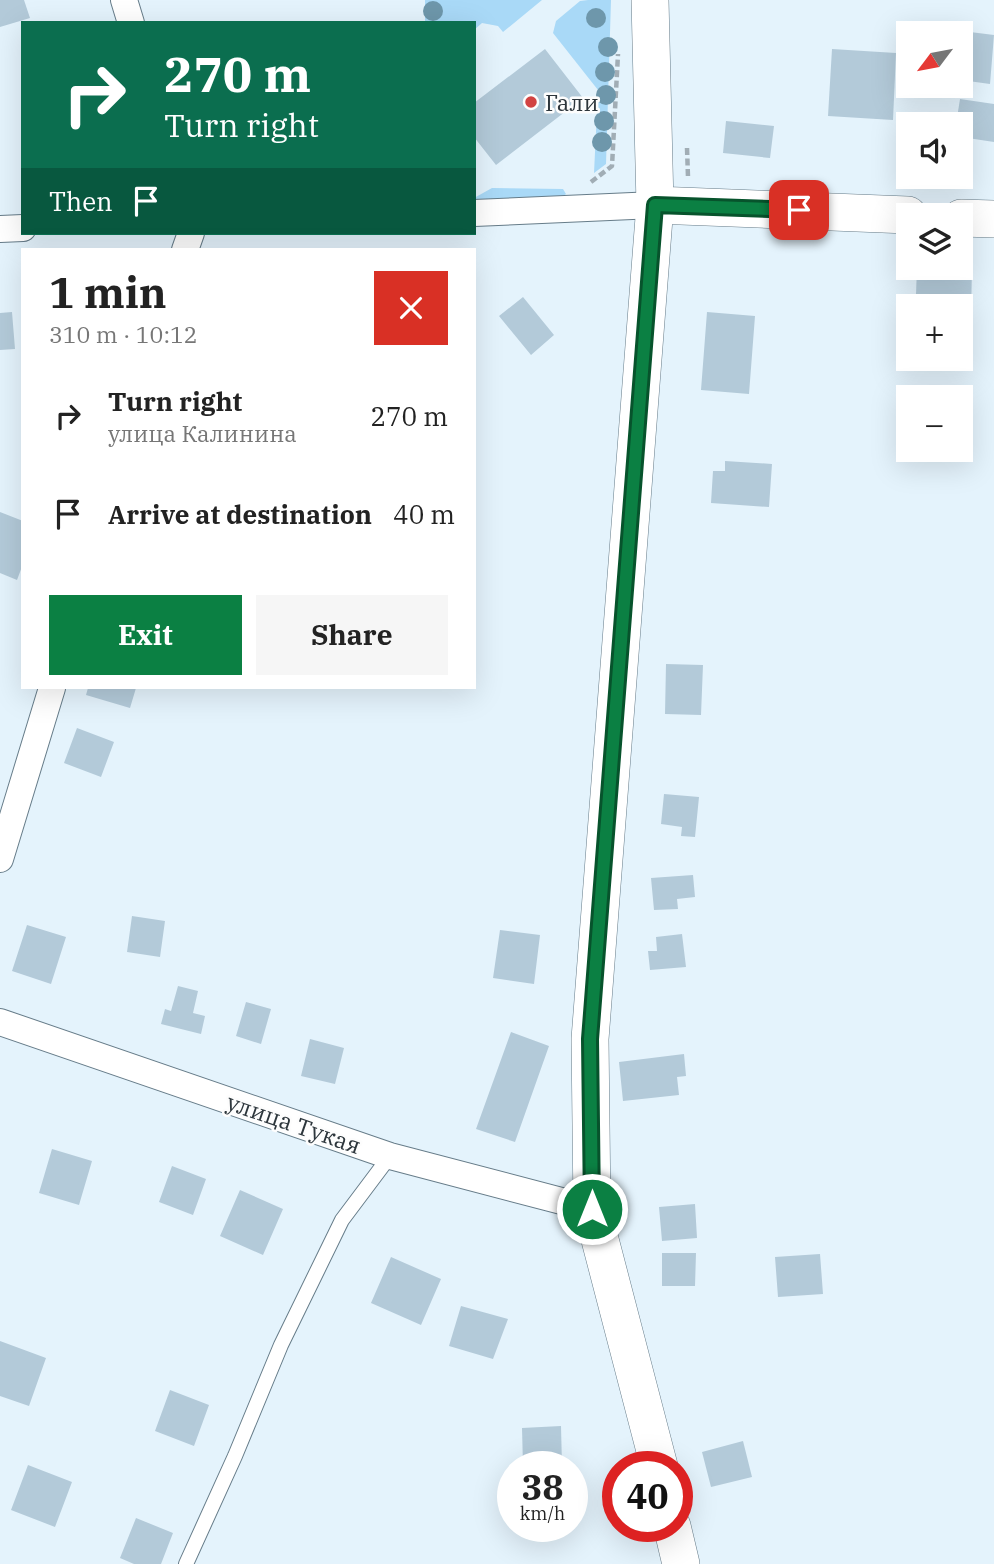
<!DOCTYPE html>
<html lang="en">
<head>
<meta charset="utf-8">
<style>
	:root { --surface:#fff; --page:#f6f6f6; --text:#222; --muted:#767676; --accent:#0b8043 }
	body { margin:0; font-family:"IBM Plex Serif",serif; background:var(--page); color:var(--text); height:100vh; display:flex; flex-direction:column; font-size:26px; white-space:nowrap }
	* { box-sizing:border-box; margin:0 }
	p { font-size:23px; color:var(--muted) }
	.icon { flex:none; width:38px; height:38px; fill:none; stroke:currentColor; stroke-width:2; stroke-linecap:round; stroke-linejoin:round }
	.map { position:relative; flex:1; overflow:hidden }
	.panel { position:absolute; left:21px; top:248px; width:455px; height:441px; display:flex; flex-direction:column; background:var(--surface); border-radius:0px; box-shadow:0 7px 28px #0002 }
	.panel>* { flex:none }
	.banner { position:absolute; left:21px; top:21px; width:455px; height:214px; border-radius:0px; box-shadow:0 7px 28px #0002; background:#0b6e4f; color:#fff; overflow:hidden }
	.needle { width:46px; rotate:238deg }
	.fabs { position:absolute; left:896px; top:21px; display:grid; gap:14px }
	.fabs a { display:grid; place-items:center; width:77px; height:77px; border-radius:0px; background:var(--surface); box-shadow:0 7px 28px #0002; font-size:35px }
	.speed { position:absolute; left:497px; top:1451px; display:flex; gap:14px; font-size:35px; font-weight:700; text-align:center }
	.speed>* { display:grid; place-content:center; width:91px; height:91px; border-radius:50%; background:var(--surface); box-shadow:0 7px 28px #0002; line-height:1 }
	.speed small { font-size:18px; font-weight:400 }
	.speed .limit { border:10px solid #d22; background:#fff; color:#111 }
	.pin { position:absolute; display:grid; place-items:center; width:60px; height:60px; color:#fff; margin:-30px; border-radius:14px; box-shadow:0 4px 10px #0006 }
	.me { position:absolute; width:77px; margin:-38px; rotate:0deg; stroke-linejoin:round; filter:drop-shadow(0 0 5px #0008) }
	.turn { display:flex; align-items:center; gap:24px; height:147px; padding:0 28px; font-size:32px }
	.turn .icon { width:91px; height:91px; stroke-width:2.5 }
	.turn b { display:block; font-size:49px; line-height:60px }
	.then { display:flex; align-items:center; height:66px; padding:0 28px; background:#0003; gap:14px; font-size:26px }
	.round { display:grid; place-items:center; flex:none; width:74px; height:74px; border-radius:0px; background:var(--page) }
	.summary { display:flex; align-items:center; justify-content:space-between; height:119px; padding:0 28px }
	h1 { font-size:42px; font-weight:700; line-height:52px }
	.cta { display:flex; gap:14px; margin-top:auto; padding:14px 28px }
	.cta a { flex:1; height:80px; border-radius:0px; background:var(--accent); color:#fff; font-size:28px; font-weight:700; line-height:80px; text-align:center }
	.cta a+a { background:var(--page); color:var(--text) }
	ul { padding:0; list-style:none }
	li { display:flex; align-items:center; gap:21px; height:98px; padding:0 28px }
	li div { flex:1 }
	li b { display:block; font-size:26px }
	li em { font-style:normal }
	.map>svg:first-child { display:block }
	.green { fill:#a9d9f7 }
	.building { fill:#b3cad9 }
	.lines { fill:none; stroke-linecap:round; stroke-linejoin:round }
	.lane-casing { stroke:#667c89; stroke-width:16 }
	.street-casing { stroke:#667c89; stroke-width:28 }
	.secondary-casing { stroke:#667c89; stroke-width:38 }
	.path { stroke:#a1adb5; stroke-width:4.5; stroke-dasharray:7 3.5; stroke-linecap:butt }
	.lane { stroke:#fff; stroke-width:14 }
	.street { stroke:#fff; stroke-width:26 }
	.secondary { stroke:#fff; stroke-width:37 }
	.tree { fill:#6e97ab }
	.route-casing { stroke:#07532c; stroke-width:18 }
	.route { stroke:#0b8043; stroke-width:12 }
	.poi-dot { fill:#d24342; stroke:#fdfdfd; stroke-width:2.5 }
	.labels { text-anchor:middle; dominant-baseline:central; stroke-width:5; stroke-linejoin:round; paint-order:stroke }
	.poi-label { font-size:23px; fill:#2d363c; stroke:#fdfdfd; text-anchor:start }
	.street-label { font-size:23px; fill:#2d363c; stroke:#fdfdfd }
</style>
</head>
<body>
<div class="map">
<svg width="994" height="1564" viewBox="0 0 994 1564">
	<rect width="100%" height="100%" fill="#e4f3fc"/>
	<path class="green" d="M425 0H542L503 32 498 26 482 23 474 30V23H425Z
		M588 0H611L606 164 594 173 598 90 553 33 556 21 580 1Z
		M492 188 563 189 566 194 547 208H474V198Z"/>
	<path class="building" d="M0 0H24L30 18 0 27Z
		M954 30 994 35 990 84 961 80V33H954Z
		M545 49 583 98 496 165 474 137V103Z
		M832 49 896 53 893 120 828 116Z
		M960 99 994 104V142L961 137V124H956Z
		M726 121 774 126 770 158 723 153Z
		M961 266H972L971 316 961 315V306H937L938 295 916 294 917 268Z
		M523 297 554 335 531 355 499 316Z
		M12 312 15 349 0 350V313Z
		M707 312 755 316 749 394 701 390Z
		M725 461 772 464 769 507 711 503 713 471H725Z
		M0 512 23 521V564L17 580 0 573Z
		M666 664 703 665 701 715 665 714Z
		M88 688H136L130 708 86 695Z
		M77 728 114 742 101 777 64 763Z
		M664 794 699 797 695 837 681 836 682 827 661 824Z
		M693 875 695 897 677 899 678 909 654 910 651 878Z
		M132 916 165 921 160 957 127 952Z
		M27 925 66 937 51 984 12 971Z
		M500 930 540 935 534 984 493 978Z
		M682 934 686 967 650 970 648 951H657L656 937Z
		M178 986 198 991 193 1013 205 1016 201 1034 161 1024 165 1009 171 1011Z
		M246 1002 271 1009 261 1044 236 1036Z
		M511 1032 549 1046 515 1142 476 1129Z
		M310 1039 344 1048 335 1084 301 1076Z
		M684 1054 686 1076 677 1077 679 1095 623 1101 619 1062Z
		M52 1149 92 1161 79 1205 39 1193Z
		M172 1166 206 1179 193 1215 159 1202Z
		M240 1190 283 1209 263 1255 220 1236Z
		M695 1204 697 1238 662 1241 659 1207Z
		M662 1253H696L695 1286H662Z
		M820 1254 823 1294 778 1297 775 1257Z
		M391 1257 441 1279 421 1325 371 1303Z
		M461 1306 508 1319 493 1359 449 1346Z
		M0 1341 46 1358 29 1406 0 1396Z
		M170 1390 209 1405 194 1446 155 1431Z
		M561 1426 562 1466H523L522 1428Z
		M743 1441 752 1477 711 1487 702 1452Z
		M28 1465 72 1482 55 1527 11 1510Z
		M136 1518 173 1533 161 1564H134L120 1558Z"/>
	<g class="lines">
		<defs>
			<path id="lane" d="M186 1564 235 1456 281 1345 342 1220 390 1156"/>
			<path id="street" d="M124 0 131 23
				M474 213 655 205
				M0 229 23 228
				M185 250 191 233
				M0 859 52 688
				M0 1022 390 1156 592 1209"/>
			<path id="secondary" d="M650 0 655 205 590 1039 592 1209 659 1466
				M655 205 908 215
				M961 218 994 219
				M672 1526 681 1564"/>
		</defs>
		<use href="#lane" class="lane-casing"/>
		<use href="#street" class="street-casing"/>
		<use href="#secondary" class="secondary-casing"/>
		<path class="path" d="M687 148 688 177
			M591 182 612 166 618 54"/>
		<use href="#lane" class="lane"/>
		<use href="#street" class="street"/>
		<use href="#secondary" class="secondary"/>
	</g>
	<g class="tree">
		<circle cx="433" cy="11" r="10"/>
		<circle cx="596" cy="18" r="10"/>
		<circle cx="608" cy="47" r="10"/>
		<circle cx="605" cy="72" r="10"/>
		<circle cx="606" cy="95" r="10"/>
		<circle cx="604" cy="121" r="10"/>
		<circle cx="602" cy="142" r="10"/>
	</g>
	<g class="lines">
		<defs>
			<path id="route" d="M592 1209 590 1039 655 205 799 210"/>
		</defs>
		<use href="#route" class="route-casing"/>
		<use href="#route" class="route"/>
	</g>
	<circle class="poi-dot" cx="531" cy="102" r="7"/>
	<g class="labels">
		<g class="poi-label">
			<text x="545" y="102">Гали</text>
		</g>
		<g class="street-label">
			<text transform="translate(294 1123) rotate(19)">улица Тукая</text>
		</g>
	</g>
</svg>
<div class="fabs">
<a><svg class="needle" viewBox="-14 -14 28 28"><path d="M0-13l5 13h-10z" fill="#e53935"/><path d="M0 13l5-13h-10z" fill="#767676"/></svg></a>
<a><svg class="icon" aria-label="sound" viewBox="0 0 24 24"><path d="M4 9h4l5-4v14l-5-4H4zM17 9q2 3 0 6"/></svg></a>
<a><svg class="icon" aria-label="layers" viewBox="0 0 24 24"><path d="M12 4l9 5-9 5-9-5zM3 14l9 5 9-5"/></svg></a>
<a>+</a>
<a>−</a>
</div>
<div class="speed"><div>38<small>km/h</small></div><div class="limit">40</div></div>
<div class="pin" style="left:799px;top:210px;background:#d93025"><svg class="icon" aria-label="arrive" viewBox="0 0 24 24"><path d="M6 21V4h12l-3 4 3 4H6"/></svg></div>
<svg class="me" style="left:592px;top:1209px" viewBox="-20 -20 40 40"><circle r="17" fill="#0b8043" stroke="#fff" stroke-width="3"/><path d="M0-11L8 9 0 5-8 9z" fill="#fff"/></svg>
<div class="banner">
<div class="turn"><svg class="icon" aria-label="right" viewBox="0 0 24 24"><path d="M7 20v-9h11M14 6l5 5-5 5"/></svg><div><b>270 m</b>Turn right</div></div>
<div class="then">Then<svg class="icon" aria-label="arrive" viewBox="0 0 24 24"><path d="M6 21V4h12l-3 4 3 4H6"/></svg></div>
</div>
<section class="panel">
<div class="summary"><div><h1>1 min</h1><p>310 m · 10:12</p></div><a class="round" style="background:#d93025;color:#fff"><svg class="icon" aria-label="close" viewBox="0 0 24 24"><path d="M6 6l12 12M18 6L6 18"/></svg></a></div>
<ul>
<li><svg class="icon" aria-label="right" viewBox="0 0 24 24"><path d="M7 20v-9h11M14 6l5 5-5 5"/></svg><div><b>Turn right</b><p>улица Калинина</p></div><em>270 m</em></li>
<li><svg class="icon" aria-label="arrive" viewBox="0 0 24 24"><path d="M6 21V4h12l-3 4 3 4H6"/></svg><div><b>Arrive at destination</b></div><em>40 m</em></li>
</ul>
<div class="cta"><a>Exit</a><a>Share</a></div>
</section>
</div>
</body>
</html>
